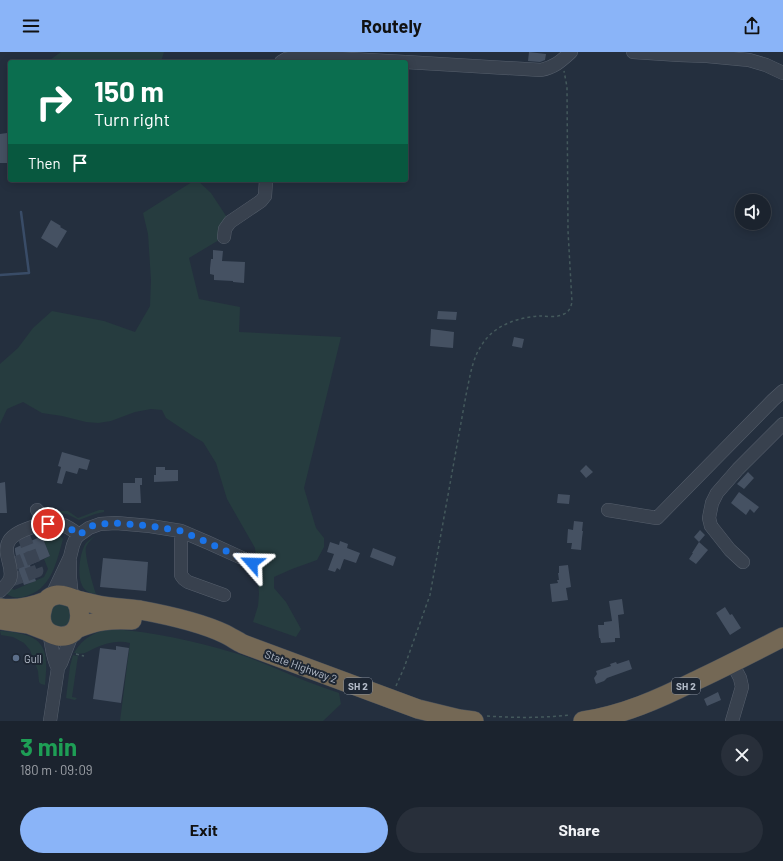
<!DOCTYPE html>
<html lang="en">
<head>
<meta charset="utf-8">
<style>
	:root { --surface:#1b232e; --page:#282f3a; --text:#f1f3f6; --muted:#a0a4aa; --line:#39404a; --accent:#8ab4f8 }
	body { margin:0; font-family:Barlow,sans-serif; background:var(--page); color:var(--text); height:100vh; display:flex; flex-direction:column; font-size:15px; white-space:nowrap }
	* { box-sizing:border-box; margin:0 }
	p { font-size:13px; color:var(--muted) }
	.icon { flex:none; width:22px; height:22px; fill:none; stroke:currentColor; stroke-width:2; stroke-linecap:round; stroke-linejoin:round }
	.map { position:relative; height:669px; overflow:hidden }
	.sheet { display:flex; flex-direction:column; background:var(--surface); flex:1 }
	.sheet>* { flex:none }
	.hud { position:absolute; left:8px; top:8px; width:400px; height:122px; border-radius:4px; box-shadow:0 2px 10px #0003,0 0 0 1px var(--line); background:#0b6e4f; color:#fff; overflow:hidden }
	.controls { position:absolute; left:735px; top:142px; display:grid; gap:8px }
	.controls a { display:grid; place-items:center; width:36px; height:36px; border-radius:50%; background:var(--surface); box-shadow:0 2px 10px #0003,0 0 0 1px var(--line); font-size:20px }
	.pin { position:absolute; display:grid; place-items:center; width:34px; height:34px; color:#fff; margin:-17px; border:2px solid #fff; border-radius:50%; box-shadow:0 1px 4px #0007 }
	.me { position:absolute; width:44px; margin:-22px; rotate:295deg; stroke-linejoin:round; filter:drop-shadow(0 0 3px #0008) }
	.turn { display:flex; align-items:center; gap:14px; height:84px; padding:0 20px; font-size:18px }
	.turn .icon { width:52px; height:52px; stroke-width:2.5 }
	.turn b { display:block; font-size:28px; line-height:34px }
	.then { display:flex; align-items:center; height:38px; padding:0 20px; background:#0003; gap:8px; font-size:15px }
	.round { display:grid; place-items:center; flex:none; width:42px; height:42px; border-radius:21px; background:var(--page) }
	.head { display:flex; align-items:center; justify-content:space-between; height:68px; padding:0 20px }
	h1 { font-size:24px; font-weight:700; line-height:30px; color:#1e9e55 }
	.primary-button { display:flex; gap:8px; margin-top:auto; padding:8px 20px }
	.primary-button a { flex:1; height:46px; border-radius:24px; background:var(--accent); color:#111; font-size:16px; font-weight:700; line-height:46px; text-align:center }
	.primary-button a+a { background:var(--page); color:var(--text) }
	header { display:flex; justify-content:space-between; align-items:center; height:52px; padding:0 20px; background:var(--accent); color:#111; font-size:18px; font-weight:700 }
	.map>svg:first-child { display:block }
	.green { fill:#263c3f }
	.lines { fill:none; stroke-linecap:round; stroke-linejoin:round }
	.stream { stroke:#394c67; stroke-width:2.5 }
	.building { fill:#455162 }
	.minor-tunnel { stroke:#3a4453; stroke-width:13; stroke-dasharray:13 6; stroke-linecap:butt }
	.minor-casing { stroke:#565f6c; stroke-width:14 }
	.highway-casing { stroke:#434c59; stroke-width:20 }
	.path { stroke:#44595c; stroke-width:1.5; stroke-dasharray:3 3; stroke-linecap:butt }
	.minor { stroke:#38414e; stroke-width:13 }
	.highway { stroke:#746855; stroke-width:19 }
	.route { stroke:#1a73e8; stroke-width:7; stroke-dasharray:0 12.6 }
	.service-dot { fill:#5c6f8a; stroke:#1d2633; stroke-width:1.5 }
	.labels { text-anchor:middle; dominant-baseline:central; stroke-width:4; stroke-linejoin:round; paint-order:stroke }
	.shield { fill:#1d2633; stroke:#878f9c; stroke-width:1 }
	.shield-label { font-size:10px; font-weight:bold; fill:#b4bcc9 }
	.poi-label { font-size:11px; fill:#b4bcc9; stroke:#1d2633; text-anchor:start }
	.street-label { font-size:11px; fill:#b4bcc9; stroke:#1d2633 }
</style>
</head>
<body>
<header><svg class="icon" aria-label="menu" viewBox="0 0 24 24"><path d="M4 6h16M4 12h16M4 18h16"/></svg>Routely<svg class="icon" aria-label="share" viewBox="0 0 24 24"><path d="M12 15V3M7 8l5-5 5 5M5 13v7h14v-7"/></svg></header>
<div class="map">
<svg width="783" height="669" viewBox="0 0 783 669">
	<rect width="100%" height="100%" fill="#242f3e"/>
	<path class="green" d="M61 0H164L161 10H47Z
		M195 128H197L211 141 230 170 224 185 189 206 199 247 240 255 239 280 341 285 304 436 316 476 324 486V495L317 508 292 517 274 525V536L286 550 301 577 296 585 253 570 258 554 259 542 255 496 227 447 216 411 203 390 196 386 166 366 162 358 151 357 135 360 111 369 98 371 86 370 62 364 42 361 23 350 7 357 0 372V312L18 296 33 276 52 259 104 269 135 280 150 254 151 228 148 182 143 161Z
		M99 458H104V460L95 462 79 468 67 462 50 460 51 459H68L78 466Z
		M54 482 60 483 63 487C57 508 52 535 29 543 19 547 15 547 5 541L11 536 14 538 44 525 48 517 44 507 50 504 42 484Z
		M96 483C92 487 88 490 86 495 84 502 93 533 96 542 93 541 89 541 87 539 75 532 79 501 86 491 89 488 93 485 96 483Z
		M56 551 68 553 69 559H73L70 572H66L65 576 51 573 48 569 51 554H56Z
		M114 577C152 580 195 589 231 600 247 604 262 611 277 617 297 626 318 634 339 641L341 652 323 669H120L130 591C118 588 106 591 95 596 86 600 85 603 74 601 82 586 97 578 114 577Z
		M0 579C7 579 15 580 22 582 50 588 47 610 45 633L41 632 39 630 38 619 30 598 24 591 13 585 1 583Z
		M73 603 78 604 72 645 77 646 75 648 66 646 70 614Z"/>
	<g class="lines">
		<path class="stream" d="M0 223 29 221 21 160"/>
	</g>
	<path class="building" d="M529 0 546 2 545 8 540 10 528 9Z
		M7 81 9 111H0V82Z
		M51 168 61 174 60 175 67 179 57 196 41 186Z
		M213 198 223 199 222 209 245 210 244 231 233 230V229L214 228V223L210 222V216L211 207H213Z
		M438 259 457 260 456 268 437 267Z
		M431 277 454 280 453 296 430 294Z
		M514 285 524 287 522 296 512 294Z
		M62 400 90 408 87 418 79 416 77 422 66 419 62 432 57 431 61 415 58 414Z
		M586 413 593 420 586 426 580 419Z
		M156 415H165V418H178V429L154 430V423H156Z
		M748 420 754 426 744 437 737 432Z
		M135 426H142V433H140L141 451H123V431H135Z
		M5 430 7 461H0V431Z
		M739 440 759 455 754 461 750 457 746 463 731 451Z
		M558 442 570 443 569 452 557 451Z
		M574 469 583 470 582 479H583L582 486 581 498 571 497 572 491H567L568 477 573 478Z
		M700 478 705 483 699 490 694 485Z
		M42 484 50 504 30 513 36 529 24 533 19 520 15 499V496Z
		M340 489 348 492 347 496 360 501 356 511 344 507 340 518 337 516 335 520 328 518 334 502 327 500 330 490 339 493Z
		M699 490 708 498 696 512 689 507 693 501H692Z
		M373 496 396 505 393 514 370 505Z
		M103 506 148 510 146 539 100 535Z
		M568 513 571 535 566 536 568 548 552 550 550 532 558 531 557 528H559L558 521H559V514Z
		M622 547 624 562 618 563 620 586H615V590L601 591 600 586H599L598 573H604V570L612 569 609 549Z
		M725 555 730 563 732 562 741 576 730 583 716 561Z
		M116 594 129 596 121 651 93 647 100 596 116 598Z
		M629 608 632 617 607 626 604 629 596 632 594 626 597 622 596 619 611 614 610 612 616 610 617 612Z
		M718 640 721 648 707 654 704 647Z"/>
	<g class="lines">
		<path class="minor-tunnel" d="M10 513 31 505
			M9 529 37 519 22 480"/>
		<defs>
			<path id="minor" d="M633 0 679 3 707 4 749 8 766 13 783 21
				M281 10 286 7 297 5 333 6 405 10
				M406 10 541 18C555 15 561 9 571 0
				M224 185 225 177 230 170 261 149 265 144 266 128
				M37 458 48 472
				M608 458 657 466 773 348 783 339
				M181 479V523L184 527 188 530 224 543
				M70 509V526L72 546
				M743 510 730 498 711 474 709 466 712 451 717 441 738 417 783 372
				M0 539C3 536 8 532 10 527 14 515 3 503 8 491 13 478 47 469 60 472 67 474 73 478 79 483
				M51 545 70 505 73 493 76 486 79 483 89 476 100 472 116 471 150 474 181 479 209 491 253 511
				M49 581C52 592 52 606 58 616
				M50 669 58 616 61 611 73 580
				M732 669 742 635 740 626 732 611"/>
			<path id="highway" d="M75 547C84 563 80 587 58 584 54 583 50 582 47 579 42 575 40 566 42 559 43 551 48 544 57 543 64 542 71 546 77 548 84 550 91 551 98 553 112 556 126 556 140 558 167 563 200 570 225 582 231 585 237 589 243 592L418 657 459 667 474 669
				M0 556C16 558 31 555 46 549
				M0 568 28 572 46 579
				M76 577C97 568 110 567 132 568
				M583 669C623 663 659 647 695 629 725 615 754 600 783 585"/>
		</defs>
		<use href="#minor" class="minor-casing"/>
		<use href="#highway" class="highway-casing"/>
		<path class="path" d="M76 602 84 604
			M396 634 404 616 430 543 466 343C470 325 472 306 483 291 495 273 519 265 540 264 547 264 557 266 564 262 569 260 571 255 572 250L568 179 567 35 564 19
			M487 664C515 666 543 666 571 663"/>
		<use href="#minor" class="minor"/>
		<use href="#highway" class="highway"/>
	</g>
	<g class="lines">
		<path class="route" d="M48 472C61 470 69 475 79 483L92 474 100 472 116 471 150 474 181 479 209 491 252 511"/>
	</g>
	<circle class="service-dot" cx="16" cy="606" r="4"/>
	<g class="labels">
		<g class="shield">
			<rect x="344" y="626" width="28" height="16" rx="3"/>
			<rect x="672" y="626" width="28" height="16" rx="3"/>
		</g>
		<g class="shield-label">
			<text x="358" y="634">SH 2</text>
			<text x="686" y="634">SH 2</text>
		</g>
		<g class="poi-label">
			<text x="24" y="606">Gull</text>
		</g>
		<g class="street-label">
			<text transform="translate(301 614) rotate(20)">State Highway 2</text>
		</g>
	</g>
</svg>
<div class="controls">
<a><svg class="icon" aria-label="sound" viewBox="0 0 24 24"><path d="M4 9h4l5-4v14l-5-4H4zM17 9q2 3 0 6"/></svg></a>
</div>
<div class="pin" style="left:48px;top:472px;background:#d93025"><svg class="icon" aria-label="arrive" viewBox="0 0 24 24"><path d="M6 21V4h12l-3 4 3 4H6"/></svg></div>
<svg class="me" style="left:252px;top:511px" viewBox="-20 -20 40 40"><path d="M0-17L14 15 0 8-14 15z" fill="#1a73e8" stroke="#fff" stroke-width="4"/></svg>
<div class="hud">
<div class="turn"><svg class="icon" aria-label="right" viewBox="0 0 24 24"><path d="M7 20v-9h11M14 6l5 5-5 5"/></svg><div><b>150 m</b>Turn right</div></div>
<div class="then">Then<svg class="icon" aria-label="arrive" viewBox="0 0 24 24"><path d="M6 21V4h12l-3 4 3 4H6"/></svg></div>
</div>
</div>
<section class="sheet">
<div class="head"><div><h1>3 min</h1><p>180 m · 09:09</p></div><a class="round"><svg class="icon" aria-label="close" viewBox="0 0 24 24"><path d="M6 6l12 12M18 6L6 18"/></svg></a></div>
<div class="primary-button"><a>Exit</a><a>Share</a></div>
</section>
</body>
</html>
